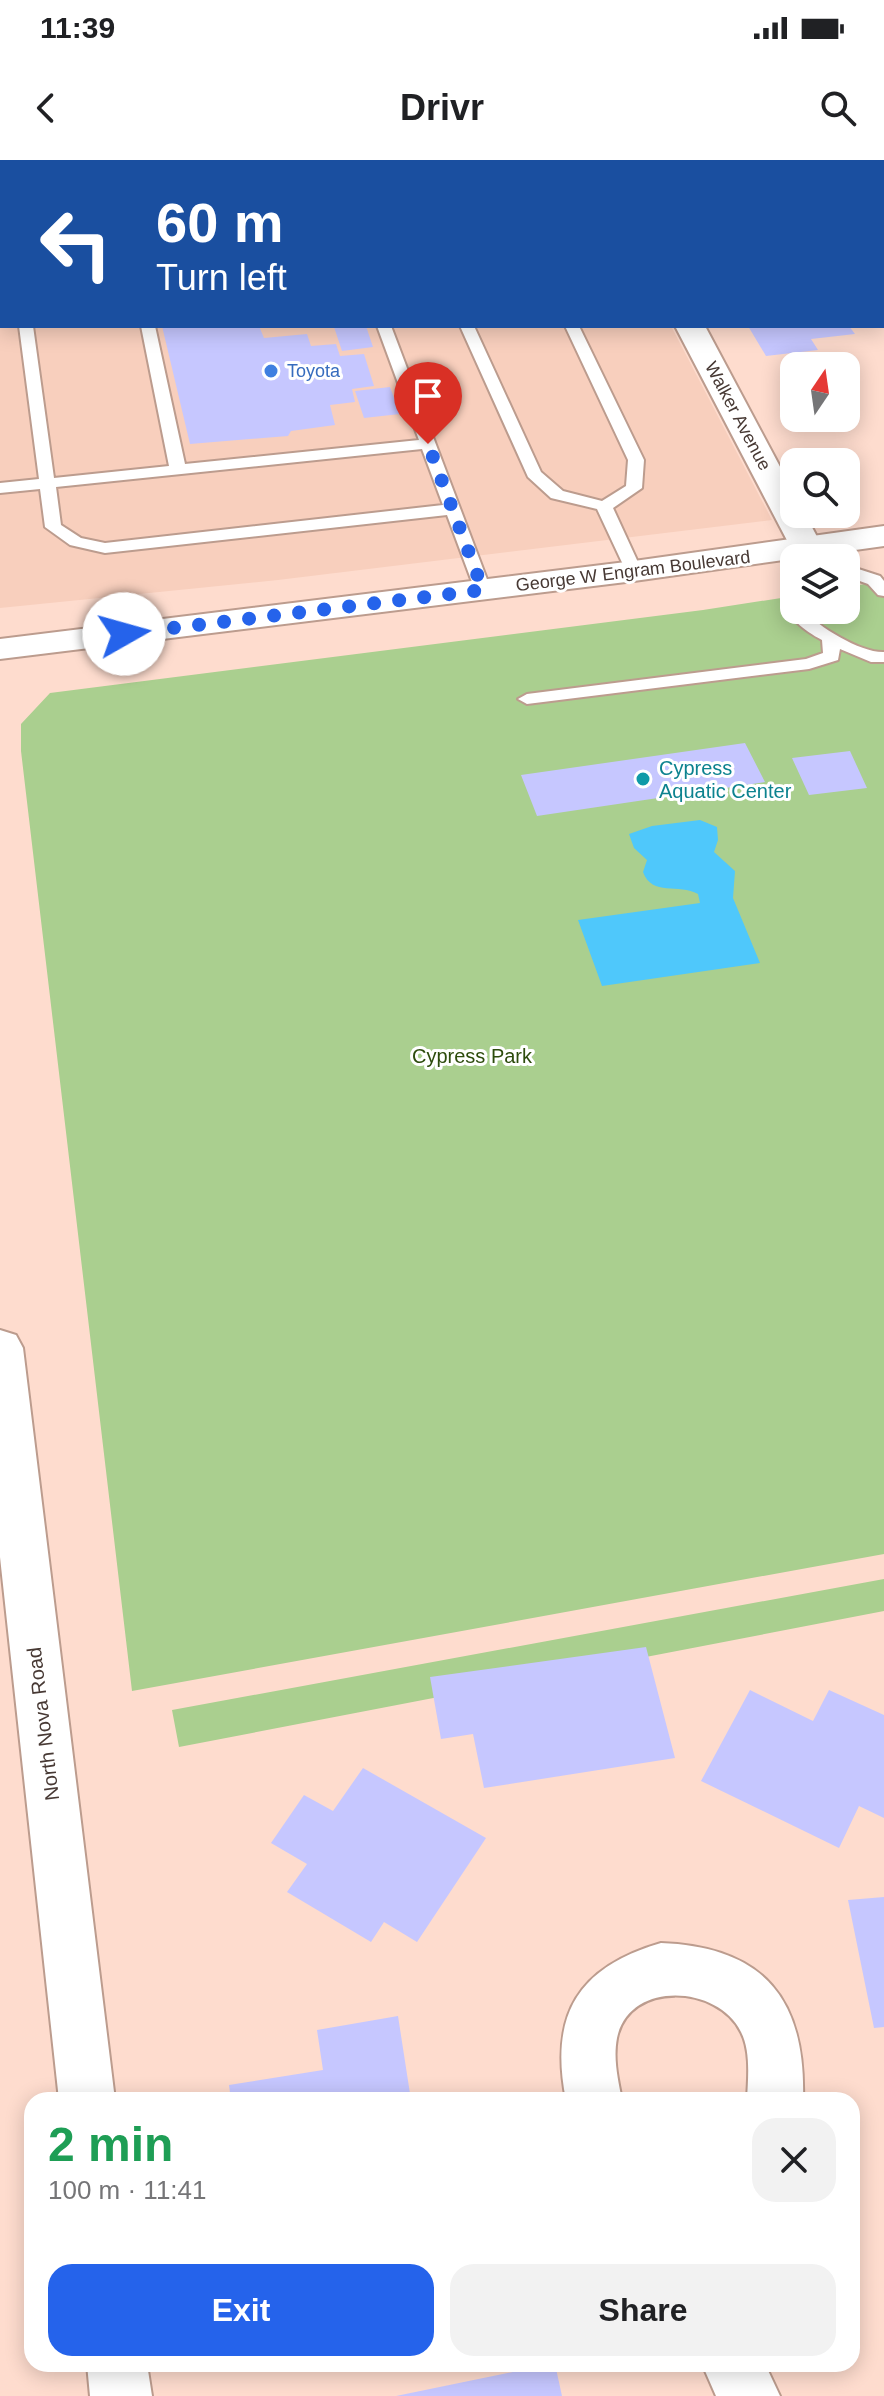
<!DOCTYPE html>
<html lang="en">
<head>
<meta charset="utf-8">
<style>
	:root { --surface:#fff; --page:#f2f2f2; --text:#202124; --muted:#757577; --accent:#2563eb }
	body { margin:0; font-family:Arial,sans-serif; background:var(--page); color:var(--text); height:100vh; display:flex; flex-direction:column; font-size:30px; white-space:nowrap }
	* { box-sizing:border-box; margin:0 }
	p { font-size:26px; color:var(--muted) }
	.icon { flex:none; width:44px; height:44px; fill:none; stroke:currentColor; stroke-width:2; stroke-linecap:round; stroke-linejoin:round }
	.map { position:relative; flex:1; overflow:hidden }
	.sheet { position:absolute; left:24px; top:1932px; width:836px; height:280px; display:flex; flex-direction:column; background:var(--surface); border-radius:24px; box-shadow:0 4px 20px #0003 }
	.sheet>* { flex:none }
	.guide { position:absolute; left:0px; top:0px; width:884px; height:168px; box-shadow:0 4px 20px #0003; background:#1a4fa0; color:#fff; overflow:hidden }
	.needle { width:52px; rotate:13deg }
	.controls { position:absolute; left:780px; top:192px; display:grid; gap:16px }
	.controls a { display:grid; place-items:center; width:80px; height:80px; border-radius:16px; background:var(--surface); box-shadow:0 4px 20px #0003; font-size:40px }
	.pin { position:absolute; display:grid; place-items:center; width:68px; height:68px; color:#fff; margin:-82px -34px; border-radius:50% 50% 50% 0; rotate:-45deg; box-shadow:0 0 8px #0007 }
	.pin .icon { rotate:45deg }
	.me { position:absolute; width:88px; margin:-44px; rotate:83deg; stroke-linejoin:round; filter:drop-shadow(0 0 6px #0008) }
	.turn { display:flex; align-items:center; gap:28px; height:168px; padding:0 24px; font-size:36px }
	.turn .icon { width:104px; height:104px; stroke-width:2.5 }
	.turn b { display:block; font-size:56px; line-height:68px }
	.round { display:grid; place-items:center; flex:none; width:84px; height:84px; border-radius:24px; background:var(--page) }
	.summary { display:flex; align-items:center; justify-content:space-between; height:136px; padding:0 24px }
	h1 { font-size:48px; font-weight:600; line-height:60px; color:#1e9e55 }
	.button { display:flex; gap:16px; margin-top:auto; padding:16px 24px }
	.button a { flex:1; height:92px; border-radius:24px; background:var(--accent); color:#fff; font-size:32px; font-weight:600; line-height:92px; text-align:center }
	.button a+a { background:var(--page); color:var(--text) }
	.status { display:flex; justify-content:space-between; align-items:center; height:56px; padding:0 40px; background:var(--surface); direction:ltr }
	.status svg { height:22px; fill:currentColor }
	header { display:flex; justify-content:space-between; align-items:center; height:104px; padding:0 24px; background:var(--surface); font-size:36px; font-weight:600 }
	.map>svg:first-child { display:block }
	.built { fill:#f8cfbd }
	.green { fill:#aacf8f }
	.water { fill:#4fc8fb }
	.building { fill:#c6c7ff }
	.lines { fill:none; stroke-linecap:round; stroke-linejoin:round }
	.service-casing { stroke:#bc9c8e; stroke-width:4 }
	.minor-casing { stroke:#bc9c8e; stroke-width:4 }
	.secondary-casing { stroke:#bc9c8e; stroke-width:4 }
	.primary-casing { stroke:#bc9c8e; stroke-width:4 }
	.service { fill:#fff; fill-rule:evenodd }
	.minor { fill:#fff; fill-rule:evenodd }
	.secondary { fill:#fff; fill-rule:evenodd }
	.primary { fill:#fff; fill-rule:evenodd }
	.route { stroke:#2563eb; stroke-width:14; stroke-dasharray:0 25.2 }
	.shop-dot { fill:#3f7fe0; stroke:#fff; stroke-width:3 }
	.culture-dot { fill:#0f9aa8; stroke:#fff; stroke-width:3 }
	.labels { text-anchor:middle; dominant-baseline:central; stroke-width:6; stroke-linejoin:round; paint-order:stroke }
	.far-shop-label { font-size:18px; fill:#366cbe; stroke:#fff; text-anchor:start }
	.far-street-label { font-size:18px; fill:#473934; stroke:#fff }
	.culture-label { font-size:20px; fill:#0d838f; stroke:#fff; text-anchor:start }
	.park-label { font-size:20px; fill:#2d4c0d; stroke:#fff }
	.street-label { font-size:20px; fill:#473934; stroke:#fff }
</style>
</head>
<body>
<div class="status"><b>11:39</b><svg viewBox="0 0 49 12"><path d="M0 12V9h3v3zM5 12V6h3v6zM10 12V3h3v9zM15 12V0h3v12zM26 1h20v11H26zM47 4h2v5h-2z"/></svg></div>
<header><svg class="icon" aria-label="back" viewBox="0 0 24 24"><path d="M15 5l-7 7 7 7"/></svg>Drivr<svg class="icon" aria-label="search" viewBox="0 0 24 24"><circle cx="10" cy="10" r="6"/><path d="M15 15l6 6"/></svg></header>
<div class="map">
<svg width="884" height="2236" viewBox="0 0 884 2236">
	<rect width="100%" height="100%" fill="#fedcce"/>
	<path class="built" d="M0 0H585L2 2V166H671L772 360 278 420 0 448Z"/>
	<path class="green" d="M884 421V1394L132 1531 21 591V564L50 533 703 450 794 436V450H846V427Z
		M884 1419V1451L179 1587 172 1550Z"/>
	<path class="water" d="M700 660 717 667 718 680 714 692 735 711 733 738 760 803 602 826 578 760 700 743 698 734C679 723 652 737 643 712L647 700 634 688 629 674 652 666Z"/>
	<path class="building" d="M162 166H259L264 178 307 174 311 186 336 184 340 196 364 194 374 226 352 229 355 242 330 245 335 265 291 271 288 276 190 284Z
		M366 166 373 187 342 191 334 167Z
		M748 166H849L855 174 811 179 818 190 766 196Z
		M390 227 400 254 364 258 355 231Z
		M745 583 765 622 537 656 521 615Z
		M850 591 867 628 809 635 792 598Z
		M646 1487 675 1598 484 1628 473 1574 441 1579 430 1517Z
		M750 1530 813 1561 829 1530 884 1555V1658L859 1646 839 1688 701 1621Z
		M363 1608 486 1678 417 1782 384 1762 371 1782 287 1732 307 1704 271 1683 304 1635 333 1651Z
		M884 1737V1867L874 1868 848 1740Z
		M398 1856 411 1940H231L229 1925 323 1910 317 1870Z
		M552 2204H555L562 2236H396Z"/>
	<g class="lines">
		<defs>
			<path id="service" d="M0 0H11V2H2V6Z
				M105 0H119L120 2H106Z
				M319 0H333L334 2H320Z
				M415 0H429L430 2H416Z
				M498 0H512V2H498Z
				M0 78H2V86H0Z
				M19 166H33L54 318 169 306 141 166H155L185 304 419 280 377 166H391L491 430 483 435 475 430 447 355 105 393 70 385 45 367 40 329 0 333V323L39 319ZM422 289 443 345 105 383 81 378 61 365 56 327Z
				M460 166H474L541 312 563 331 602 341 626 326 628 300 565 166H579L644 300 642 328 613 348 642 411 640 415 634 416 626 411 597 349 551 338 528 317Z
				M846 405 880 416 884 421V436L878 435 868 424 846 416Z
				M794 421V450H803C819 467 861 493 884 492V502H871L840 489 838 500 809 509 527 544 518 539 527 534 806 499 823 493 822 480C803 470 788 458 782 437L788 422Z"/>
			<path id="minor" d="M589 0H615L616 2H590Z
				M675 166H705L794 333V354H805L823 388 819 395 807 398 795 395 791 388Z
				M661 1783C765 1787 806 1840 803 1940H747C748 1919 751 1891 741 1872 718 1825 629 1820 617 1878 613 1899 618 1920 622 1940H566C549 1855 578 1807 661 1783Z
				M702 2204H765L780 2236H716Z"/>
			<path id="secondary" d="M884 366V386L634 421 0 499V479L634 401Z"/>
			<path id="primary" d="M0 1170 16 1175 23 1188 115 1940H59L0 1397Z
				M87 2204H147L152 2236H90Z"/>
		</defs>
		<use href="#service" class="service-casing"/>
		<use href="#minor" class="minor-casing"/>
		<use href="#secondary" class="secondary-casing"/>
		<use href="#primary" class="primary-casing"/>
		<use href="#service" class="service"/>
		<use href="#minor" class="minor"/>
		<use href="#secondary" class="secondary"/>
		<use href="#primary" class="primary"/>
	</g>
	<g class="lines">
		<path class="route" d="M124 474 483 430 428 284"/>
	</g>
	<circle class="shop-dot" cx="271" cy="211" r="8"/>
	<circle class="culture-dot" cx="643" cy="619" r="8"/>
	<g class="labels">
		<g class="far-shop-label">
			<text x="287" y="211">Toyota</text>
		</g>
		<g class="far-street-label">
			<text transform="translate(738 256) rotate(62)">Walker Avenue</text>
			<text transform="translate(633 411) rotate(-7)">George W Engram Boulevard</text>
		</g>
		<g class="culture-label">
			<text x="659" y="608">Cypress<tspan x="659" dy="23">Aquatic Center</tspan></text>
		</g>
		<g class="park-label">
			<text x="472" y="896">Cypress Park</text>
		</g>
		<g class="street-label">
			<text transform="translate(43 1564) rotate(-97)">North Nova Road</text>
		</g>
	</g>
</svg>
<div class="controls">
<a><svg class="needle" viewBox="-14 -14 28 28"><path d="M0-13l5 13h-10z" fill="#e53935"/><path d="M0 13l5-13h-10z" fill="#757577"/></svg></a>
<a><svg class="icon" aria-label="search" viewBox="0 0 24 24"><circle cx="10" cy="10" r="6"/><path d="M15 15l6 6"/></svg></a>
<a><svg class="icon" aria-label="layers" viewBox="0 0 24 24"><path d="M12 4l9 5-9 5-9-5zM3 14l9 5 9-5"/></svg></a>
</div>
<div class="pin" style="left:428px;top:284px;background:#d93025"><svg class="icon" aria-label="arrive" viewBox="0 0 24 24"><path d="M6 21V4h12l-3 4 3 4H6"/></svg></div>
<svg class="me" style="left:124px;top:474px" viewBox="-20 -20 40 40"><circle r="19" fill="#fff"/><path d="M0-13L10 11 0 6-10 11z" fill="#2563eb"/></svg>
<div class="guide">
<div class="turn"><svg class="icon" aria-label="left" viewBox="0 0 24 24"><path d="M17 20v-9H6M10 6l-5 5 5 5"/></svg><div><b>60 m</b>Turn left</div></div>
</div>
<section class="sheet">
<div class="summary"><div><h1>2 min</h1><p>100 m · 11:41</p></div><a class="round"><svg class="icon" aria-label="close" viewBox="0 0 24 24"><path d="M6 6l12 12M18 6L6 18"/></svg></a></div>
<div class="button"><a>Exit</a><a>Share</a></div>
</section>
</div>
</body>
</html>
